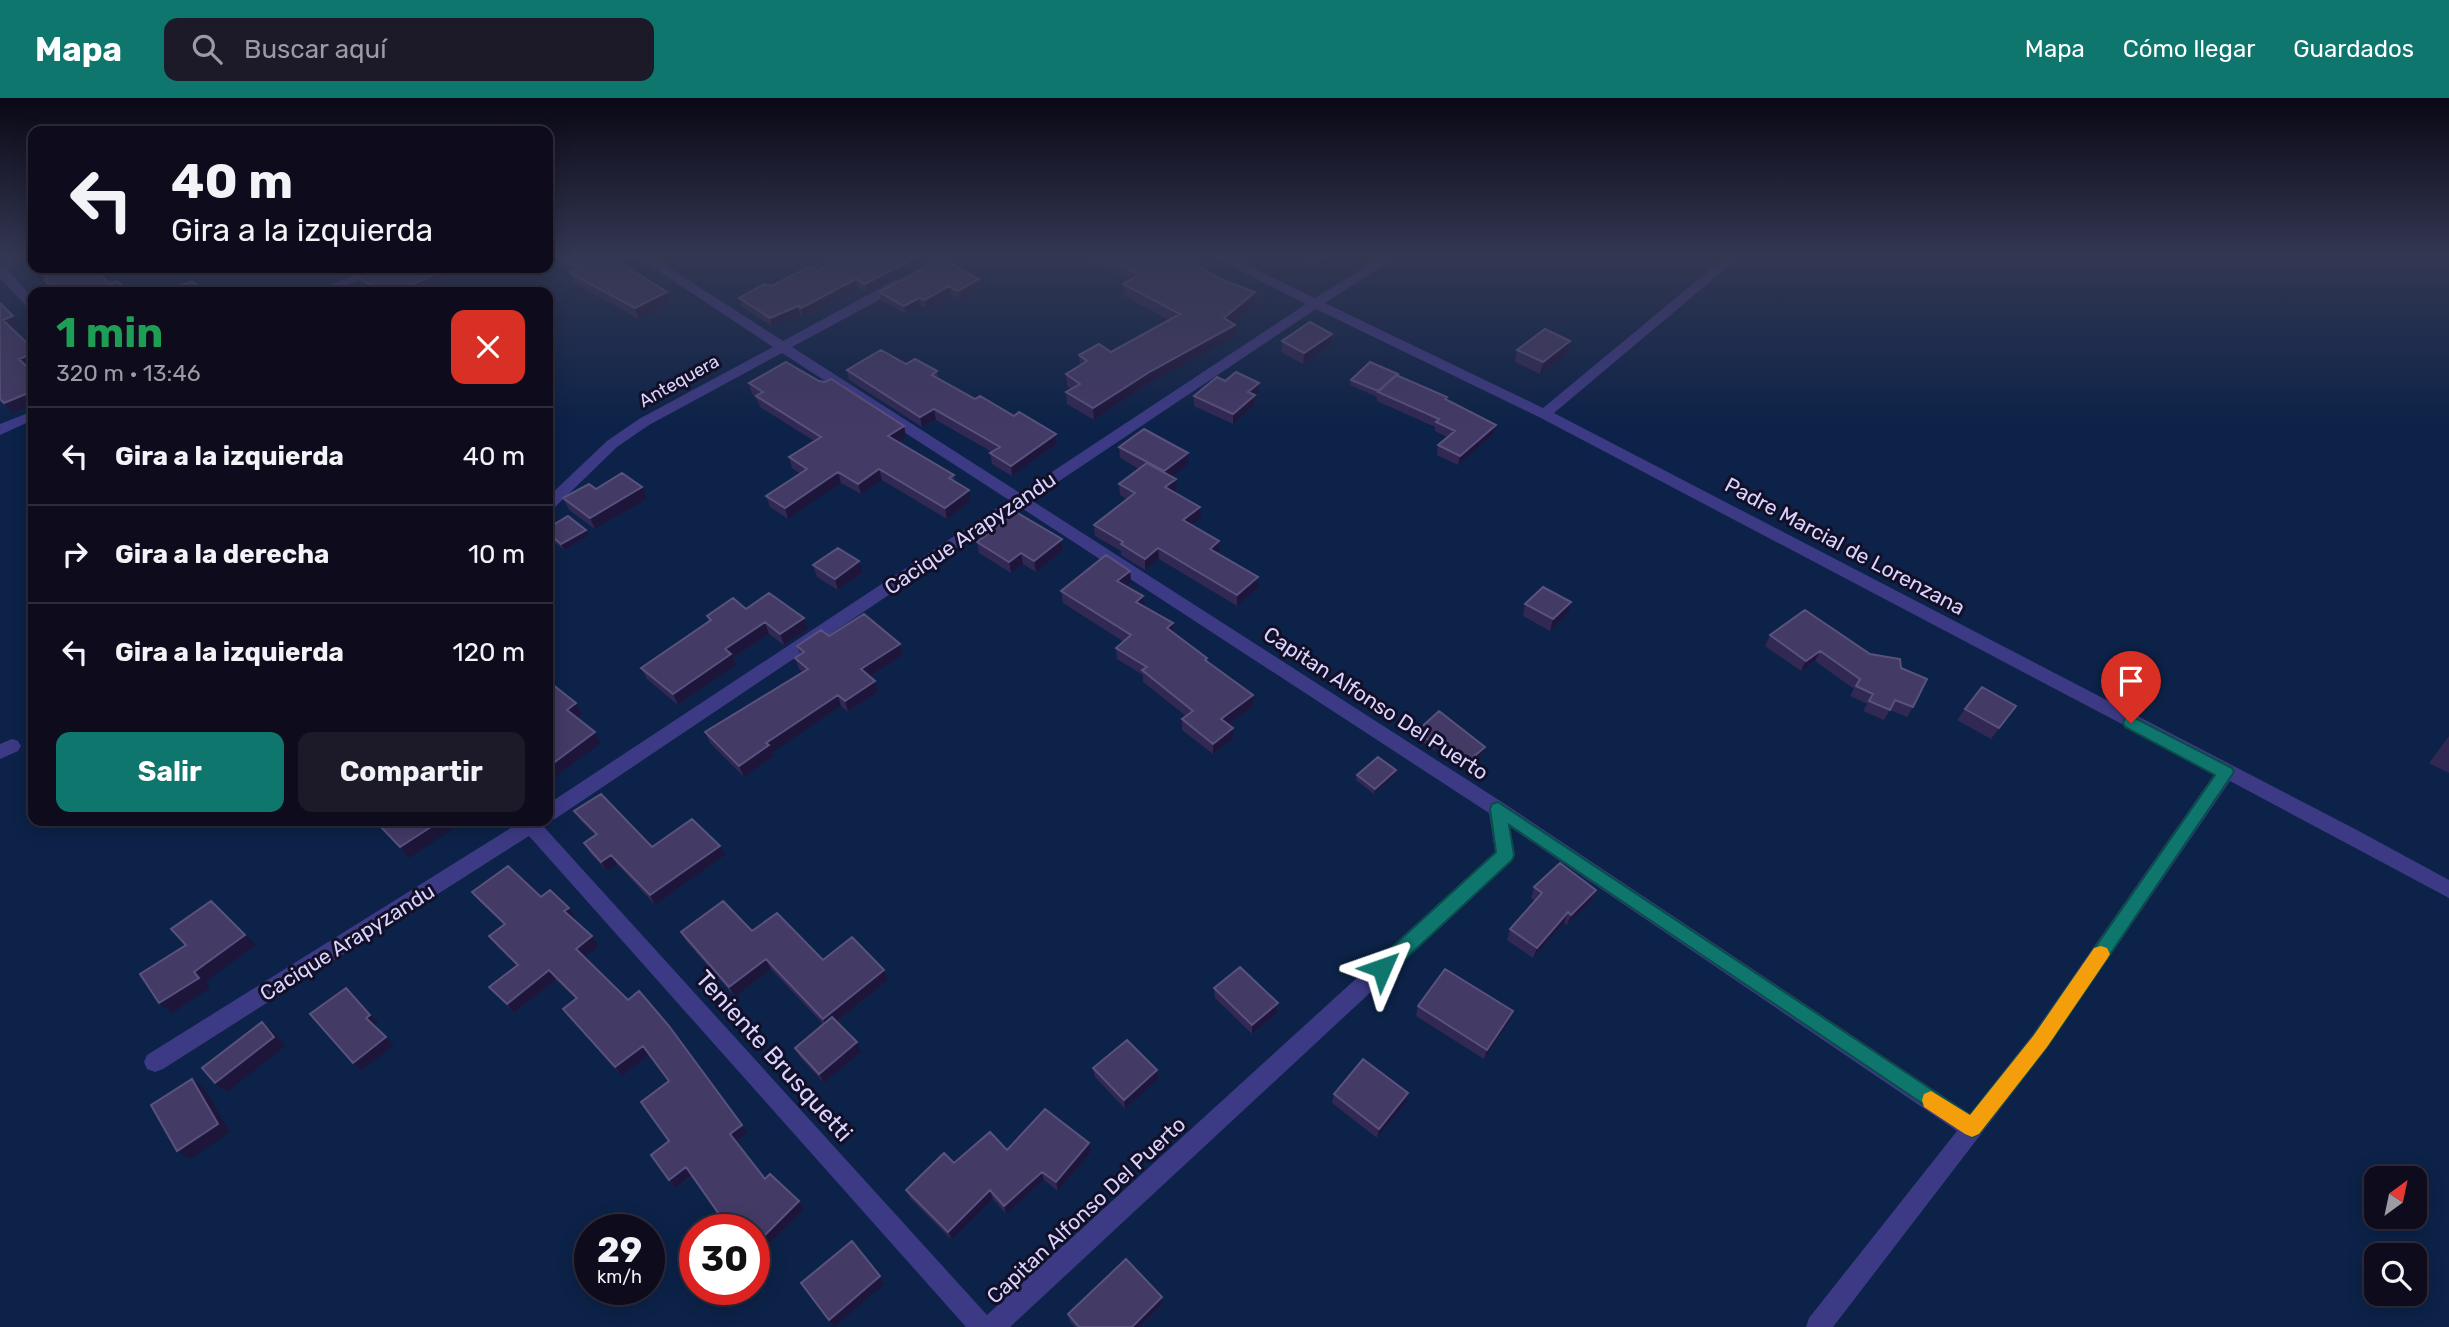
<!DOCTYPE html>
<html lang="es">
<head>
<meta charset="utf-8">
<style>
	:root { --surface:#0e0b1c; --page:#1c1929; --text:#f1f3f6; --muted:#9b9ba3; --line:#2e2b3b; --accent:#0f766e }
	body { margin:0; font-family:Rubik,sans-serif; background:var(--page); color:var(--text); height:100vh; display:flex; flex-direction:column; font-size:26px; white-space:nowrap }
	* { box-sizing:border-box; margin:0 }
	p { font-size:23px; color:var(--muted) }
	.icon { flex:none; width:38px; height:38px; fill:none; stroke:currentColor; stroke-width:2; stroke-linecap:round; stroke-linejoin:round }
	.map { position:relative; flex:1; overflow:hidden }
	.panel { position:absolute; left:28px; top:189px; width:525px; height:539px; display:flex; flex-direction:column; background:var(--surface); border-radius:14px; box-shadow:0 4px 18px #0003,0 0 0 2px var(--line) }
	.panel>* { flex:none }
	.guide { position:absolute; left:28px; top:28px; width:525px; height:147px; border-radius:14px; box-shadow:0 4px 18px #0003,0 0 0 2px var(--line); background:#0e0b1c; color:var(--text); overflow:hidden }
	.needle { width:46px; rotate:33deg }
	.buttons { position:absolute; left:2364px; top:1068px; display:grid; gap:14px }
	.buttons a { display:grid; place-items:center; width:63px; height:63px; border-radius:14px; background:var(--surface); box-shadow:0 4px 18px #0003,0 0 0 2px var(--line); font-size:35px }
	.speed { position:absolute; left:574px; top:1116px; display:flex; gap:14px; font-size:35px; font-weight:700; text-align:center }
	.speed>* { display:grid; place-content:center; width:91px; height:91px; border-radius:50%; background:var(--surface); box-shadow:0 4px 18px #0003,0 0 0 2px var(--line); line-height:1 }
	.speed small { font-size:18px; font-weight:400 }
	.speed .limit { border:10px solid #d22; background:#fff; color:#111 }
	.pin { position:absolute; display:grid; place-items:center; width:60px; height:60px; color:#fff; margin:-72px -30px; border-radius:50% 50% 50% 0; rotate:-45deg; box-shadow:0 0 7px #0007 }
	.pin .icon { rotate:45deg }
	.me { position:absolute; width:77px; margin:-38px; rotate:47deg; stroke-linejoin:round; filter:drop-shadow(0 0 5px #0008) }
	.turn { display:flex; align-items:center; gap:24px; height:147px; padding:0 28px; font-size:32px }
	.turn .icon { width:91px; height:91px; stroke-width:2.5 }
	.turn b { display:block; font-size:49px; line-height:60px }
	.round { display:grid; place-items:center; flex:none; width:74px; height:74px; border-radius:14px; background:var(--page) }
	.head { display:flex; align-items:center; justify-content:space-between; height:119px; padding:0 28px }
	h1 { font-size:42px; font-weight:700; line-height:52px; color:#1e9e55 }
	.action { display:flex; gap:14px; margin-top:auto; padding:14px 28px }
	.action a { flex:1; height:80px; border-radius:14px; background:var(--accent); color:#fff; font-size:28px; font-weight:700; line-height:80px; text-align:center }
	.action a+a { background:var(--page); color:var(--text) }
	ul { padding:0; list-style:none }
	li { display:flex; align-items:center; gap:21px; height:98px; padding:0 28px; border-top:2px solid var(--line) }
	li div { flex:1 }
	li b { display:block; font-size:26px }
	li em { font-style:normal }
	header { display:flex; align-items:center; gap:42px; box-sizing:border-box; height:98px; padding:0 35px; background:var(--accent); color:#fff }
	header strong { font-size:33px }
	nav { display:flex; gap:38px; margin-inline-start:auto; font-size:24px }
	.search { width:490px; height:63px; background:var(--page); display:flex; align-items:center; gap:18px; box-sizing:border-box; padding:0 24px; border-radius:14px; color:var(--muted); font-size:26px }
	.map>svg:first-child { display:block }
	.water { fill:#0c2248; fill-rule:evenodd }
	.lines { fill:none; stroke-linecap:round; stroke-linejoin:round }
	.minor { fill:#3d3a85; fill-rule:evenodd }
	.wall { fill:#312854 }
	.shaded-wall { fill:#1d163a }
	.building { fill:#433a66; stroke:#5a527e; stroke-width:2 }
	.route { fill:#0f766e; stroke:#0a4d48; stroke-width:2 }
	.slow { fill:#f59e0b }
	.labels { text-anchor:middle; dominant-baseline:central; stroke-width:6; stroke-linejoin:round; paint-order:stroke }
	.far-street-label { font-size:18px; fill:#d9d4ff; stroke:#130f26 }
	.street-label { font-size:21px; fill:#d9d4ff; stroke:#130f26 }
	.near-street-label { font-size:24px; fill:#d9d4ff; stroke:#130f26 }
</style>
</head>
<body>
<header>
<strong>Mapa</strong>
<div class="search"><svg class="icon" aria-label="search" viewBox="0 0 24 24"><circle cx="10" cy="10" r="6"/><path d="M15 15l6 6"/></svg>Buscar aquí</div>
<nav><a>Mapa</a><a>Cómo llegar</a><a>Guardados</a></nav>
</header>
<div class="map">
<svg width="2449" height="1229" viewBox="0 0 2449 1229">
	<rect width="100%" height="100%" fill="#130f26"/>
	<path class="water" d="M0 156H33V170H548V156H2449V1229H0ZM33 194H548V723H33ZM2376 1080H2415V1118H2376ZM590 1132H649V1192H590ZM695 1132H754V1192H695ZM2376 1157H2415V1195H2376Z"/>
	<g class="lines">
		<path class="minor" d="M633 156H648L783 243 895 182H905V188L792 249 1020 395 1306 206 1208 156H1224L1315 200 1386 156H1401L1325 205 1543 310 1729 156H1743L1554 315 2355 731 2449 782V800L2230 683 2047 950 1833 1229H1806L1809 1220 1957 1033 1510 729 1515 757 1512 763 1010 1229H966L529 738 163 971 155 974 147 971 144 964 147 957 519 725 518 723H548V706L1009 402 782 255 649 327 617 349 553 411 548 412V399L607 343 639 321 773 249ZM1316 211 1539 319 2215 675 2033 936 1970 1016 1505 706 1031 402ZM1020 409 1489 715 1495 754 987 1217 544 729 547 723 555 721Z
			M946 156H962L930 175H920L919 172Z
			M0 168 5 169 33 200V211L28 210 0 180Z
			M369 170H385L332 194H315Z
			M33 313V322L0 337V326Z
			M12 641 18 643 21 648 18 653 0 661V646Z"/>
	</g>
	<path class="wall" d="M19 156H33V170Z
		M548 156H639L642 165 631 171 670 204 639 221 574 185 570 175 572 174 565 170 563 166 548 158Z
		M671 156H700L683 164Z
		M1078 156H1174L1255 206 1232 225 1235 227V238L1151 284 1094 322 1067 306 1066 294 1071 291 1067 288 1066 276 1080 267 1079 257 1111 254 1169 222 1124 198 1123 186 1129 183Z
		M1287 156H1339L1319 171Z
		M1522 156H1545L1536 162Z
		M929 162 867 194 858 189 803 218 800 217 772 228 742 209 739 200 772 188 843 164Z
		M33 170H92L110 186 130 194H54L44 182 45 181Z
		M450 175 440 181 442 185 424 194H371L362 188 356 178Z
		M979 181 980 189 960 201 951 196 926 210 921 208 906 216 881 202 879 194Z
		M1332 236 1331 247 1303 266 1281 254 1282 243Z
		M1570 243 1568 255 1540 276 1515 264 1517 252Z
		M906 266 937 273 938 280 975 301 1056 336 1057 346 1012 378 992 366 990 355 992 354 936 322 922 329 849 282 847 272Z
		M1398 276V278L1447 299V301L1496 327 1494 336 1458 367 1437 357 1438 347 1447 339 1435 333V329L1377 303V299L1350 287 1351 282Z
		M819 283 904 328 906 339 898 344 954 377 955 384 969 392 971 403 947 421 882 382 861 396 841 385 788 421 770 409 766 398 801 376 792 370 789 359 814 343 760 309 756 299 752 296 749 285Z
		M1225 283 1259 295 1255 298V307L1233 326 1194 308V298Z
		M1119 349 1188 355V366L1172 378 1177 392 1174 394 1201 420 1192 427 1219 443V454L1217 455 1258 479V490L1237 508 1159 461 1145 472 1121 457V453L1095 438 1094 427 1127 401 1120 397 1119 386 1139 371 1120 360Z
		M596 391 647 401 595 431 569 412 563 400Z
		M548 430 588 438 564 452 548 439Z
		M1062 441 1063 452 1036 474 1023 466 1011 475 979 455 977 444Z
		M859 463 863 474 838 492 817 479 813 467Z
		M1130 473 1131 484 1125 488 1144 508 1173 534 1207 560V563L1253 608 1228 627 1233 641 1213 656 1182 632V621L1186 618 1143 584V577L1117 561 1116 550 1124 544 1063 505 1061 493Z
		M1525 506 1568 515 1550 533 1523 518Z
		M746 511 808 531 784 547 769 536 733 560 736 567 678 607 647 581 641 570 709 523 707 518Z
		M1770 537 1870 556 1901 570 1913 609 1907 619 1890 612 1884 622 1863 613 1867 606 1850 598 1854 591 1815 563 1801 573 1765 548Z
		M829 538 900 546 903 557 870 579 878 594 848 614 841 608 772 655 774 658 744 679 710 645 705 634 803 574 799 571 795 560 800 557 797 548Z
		M1965 611 2008 619 1991 641 1957 622Z
		M1416 634 1484 654 1464 671 1436 650 1434 652 1415 639Z
		M2449 638V675L2429 665Z
		M1357 677H1395L1374 696 1356 682Z
		M574 713 652 749 725 757 655 807 617 766 607 773 590 755 584 745 595 737 581 723Z
		M1534 789 1596 792 1592 802 1567 827 1564 825 1533 860 1507 842 1510 831 1535 803 1531 800Z
		M472 794 541 799 576 820 573 821 599 848 584 859 742 1027 747 1035 736 1044 765 1081 799 1103 804 1111 755 1160 754 1159V1132H728L721 1124 723 1122 692 1078 676 1090 669 1082V983L649 957 622 978 563 911 576 901 556 882 514 915 489 889 517 868 497 848 489 838 504 827 480 804Z
		M752 833 823 862 884 872 888 882 837 924 857 944 861 954 824 985 800 959 795 950 823 926 771 871 735 899 687 844 681 834Z
		M1214 890 1278 905 1277 915 1252 936 1215 900Z
		M1418 908 1513 913 1510 923 1484 961 1416 918Z
		M1093 970 1158 981 1125 1011 1095 979Z
		M1334 996 1406 1005 1377 1040 1332 1005Z
		M1089 1045 1091 1054 1058 1093 1044 1082 1006 1116 993 1101 952 1142 910 1100 906 1092 954 1065 1007 1052Z
		M1163 1206 1140 1229H1075L1070 1224 1068 1216Z"/>
	<path class="shaded-wall" d="M637 156H639L642 165 624 175 620 165Z
		M681 156H700L683 164Z
		M922 156H928L929 162 867 194 865 186Z
		M1326 156H1339L1319 171 1320 161Z
		M1538 156H1545L1536 162Z
		M436 170H448L450 175 440 181 442 185 424 194H397Z
		M856 181 858 189 803 218 801 210Z
		M979 181 980 189 960 201 958 193Z
		M949 188 951 196 926 210 925 202Z
		M667 194 670 204 639 221 635 210Z
		M1255 194V206L1224 232V220Z
		M919 200 921 208 906 216 904 208Z
		M798 208 800 217 772 228 770 220Z
		M13 218 20 227 11 231 3 222Z
		M1235 227V238L1151 284 1094 322 1093 310 1151 273Z
		M1332 236 1331 247 1303 266 1304 255Z
		M1570 243 1568 255 1540 276 1543 264Z
		M33 255V268L27 271 19 261Z
		M1259 285V295L1255 298V307L1233 326V316L1248 294Z
		M33 293V306L12 315 4 305Z
		M934 311 936 322 922 329 920 319Z
		M1496 327 1494 336 1458 367 1460 358Z
		M904 328 906 339 890 349 888 338Z
		M1056 336 1057 346 1012 378 1011 368Z
		M1188 355V366L1164 385V373Z
		M879 371 882 382 861 396 858 386Z
		M838 374 841 385 788 421 785 410Z
		M1176 381 1177 392 1165 400V389Z
		M642 389 647 401 595 431 590 420Z
		M969 392 971 403 947 421 945 410Z
		M1200 409 1201 420 1184 433 1183 422Z
		M586 432 588 438 564 452 561 446Z
		M1062 441 1063 452 1036 474 1034 463Z
		M1219 443V454L1210 462V451Z
		M1158 450 1159 461 1145 472V461Z
		M1021 455 1023 466 1011 475 1009 464Z
		M859 463 863 474 838 492 835 481Z
		M1130 473 1131 484 1118 495 1117 483Z
		M1258 479V490L1237 508V497Z
		M1143 498 1144 510 1136 504Z
		M1571 504 1568 515 1550 533 1553 521Z
		M804 520 808 531 784 547 780 536Z
		M765 524 769 536 733 560 736 567 678 607 673 596 725 551Z
		M1173 525V536L1167 530Z
		M900 546 903 557 865 582 861 571Z
		M1820 553 1815 563 1801 573 1806 563Z
		M875 583 878 594 848 614 845 603Z
		M838 597 841 608 772 655 774 658 744 679 739 668 766 645Z
		M1253 597V608L1221 632V621Z
		M576 605 582 616 573 623 567 612Z
		M1233 630V641L1213 656V646Z
		M595 634 601 645 548 684V669Z
		M1485 649 1484 654 1464 671 1465 666Z
		M1396 672 1395 677 1374 696 1375 691Z
		M440 723H464L409 760 400 749Z
		M720 748 725 757 655 807 650 797Z
		M611 757 617 766 607 773 601 764Z
		M1596 792 1592 802 1567 827 1571 817Z
		M211 803 256 847 206 883 210 890 172 915 159 905 194 874Z
		M569 810 576 820 571 823 564 813Z
		M1568 814 1564 825 1533 860 1537 850Z
		M592 838 599 848 583 860 576 851Z
		M766 861 771 871 735 899 729 889Z
		M549 872 556 882 514 915 507 906Z
		M884 872 888 882 828 931 823 921Z
		M346 890 354 898 378 925 374 928 366 920Z
		M1278 905 1277 915 1252 936V927Z
		M1513 913 1510 923 1484 961 1487 952Z
		M262 924 273 933 285 948 227 994 215 985Z
		M386 939 394 947 361 973 353 965Z
		M857 944 861 954 824 985 819 976Z
		M643 948 649 957 622 978 615 969Z
		M1157 972 1158 981 1125 1011 1124 1002Z
		M192 981 204 990 230 1034 190 1061 177 1053Z
		M1408 995 1406 1005 1377 1040 1379 1031Z
		M742 1027 747 1035 736 1044 730 1036Z
		M1089 1045 1091 1054 1058 1093 1056 1084Z
		M686 1069 692 1077 676 1090 669 1082Z
		M1042 1074 1044 1082 1006 1116 1004 1108Z
		M990 1092 993 1101 952 1142 948 1134Z
		M799 1103 804 1111 755 1160 754 1148Z
		M880 1178 884 1186 834 1229 829 1222Z
		M1162 1199 1163 1206 1140 1229H1132Z"/>
	<path class="building" d="M22 156H33V166Z
		M559 156H637L620 165 667 194 635 210 570 175 579 170 561 160 564 159Z
		M858 156H922L865 186 856 181 801 210 798 208 770 220 739 200 764 186 772 188 810 168 818 173 839 162 843 164Z
		M1099 156H1174L1225 183 1255 194 1224 220 1235 227 1151 273 1093 310 1066 294 1080 286 1066 276 1087 263 1079 257 1099 246 1111 254 1180 216 1123 186 1139 177Z
		M1309 156H1326L1320 161Z
		M942 161 979 181 958 193 949 188 925 202 919 200 904 208 879 194Z
		M37 170H92L110 186 117 183 130 194H57L44 182 48 180Z
		M372 170H436L432 172 437 175 397 194H382L356 178Z
		M192 183 206 194H165Z
		M0 205 13 218 3 222 33 251V255L19 261 33 275V293L4 305 0 301Z
		M1310 224 1332 236 1304 255 1282 243Z
		M1545 231 1570 243 1543 264 1517 252Z
		M881 252 906 266 915 261 937 273 932 277 975 301 980 298 1014 318 1019 314 1056 336 1011 368 990 355 1000 349 934 311 920 319 847 272Z
		M786 264 819 283 825 284 831 281 904 328 888 338 954 377 949 380 969 392 945 410 879 371 858 386 838 374 785 410 766 398 807 371 789 359 821 339 756 298 763 294 749 285Z
		M1370 264 1398 276 1378 293 1351 282Z
		M1236 274 1259 285 1248 294 1255 297 1233 316 1194 298 1217 279 1225 283Z
		M1396 277 1447 299 1445 301 1496 327 1460 358 1438 347 1455 333 1436 324 1439 321 1378 294Z
		M1144 331 1188 355 1164 373 1119 349Z
		M1147 365 1176 381 1165 389 1200 409 1183 422 1219 443 1210 451 1258 479 1237 497 1158 450 1145 461 1121 446 1123 444 1094 427 1135 395 1119 386Z
		M622 375 642 389 590 420 563 400 589 386 596 391Z
		M1016 414 1062 441 1034 463 1021 455 1009 464 977 444Z
		M568 418 586 432 561 446 548 435V430Z
		M838 450 859 463 835 481 813 467Z
		M1106 457 1130 473 1117 483 1143 498 1136 504 1173 525 1167 530 1207 560 1205 562 1253 597 1221 621 1233 630 1213 646 1182 621 1193 613 1142 572 1147 569 1116 550 1131 537 1061 493Z
		M1543 489 1571 504 1553 521 1525 506Z
		M769 495 804 520 780 536 765 524 725 551 731 556 673 596 641 570 711 522 707 518 733 500 746 511Z
		M1805 512 1870 556 1900 561 1901 570 1927 581 1913 609 1895 602 1890 612 1869 603 1873 596 1856 588 1860 581 1820 553 1806 563 1770 537Z
		M864 516 900 546 861 571 875 583 845 603 838 597 766 645 769 647 739 668 705 634 808 571 795 560 804 554 797 548 821 532 829 538Z
		M548 583 576 605 567 612 595 634 548 669Z
		M1982 589 2016 608 1999 630 1965 611Z
		M1439 613 1485 649 1465 666 1437 644 1435 646 1416 634Z
		M1378 659 1396 672 1375 691 1357 677Z
		M601 696 652 749 692 721 720 748 650 797 611 757 601 764 584 745 597 736 574 713Z
		M389 723H440L400 749 380 728Z
		M1560 765 1596 792 1571 817 1568 814 1537 850 1510 831 1542 795 1534 789Z
		M508 768 541 799 550 792 569 810 564 813 592 838 576 851 628 902 639 893 669 928 742 1027 730 1036 765 1081 770 1076 799 1103 754 1148V1132H729L721 1124 723 1122 686 1069 669 1082 651 1057 669 1043 641 1004 669 983 643 948 615 969 563 911 577 900 549 872 507 906 489 889 518 867 489 838 505 826 472 794Z
		M211 803 245 837 194 874 199 880 159 905 140 876 186 847 171 831Z
		M723 803 752 833 777 815 823 862 852 839 884 872 823 921 766 861 729 889 681 834Z
		M1240 869 1278 905 1252 927 1214 890Z
		M1445 871 1513 913 1487 952 1418 908Z
		M346 890 370 917 366 920 386 939 353 965 310 916Z
		M832 919 857 944 819 976 795 950Z
		M262 924 274 939 215 985 202 970Z
		M1127 942 1157 972 1124 1002 1093 970Z
		M1363 961 1408 995 1379 1031 1334 996Z
		M192 981 218 1026 177 1053 151 1007Z
		M1045 1011 1089 1045 1056 1084 1042 1074 1004 1108 990 1092 948 1134 906 1092 944 1055 954 1065 990 1034 1007 1052Z
		M852 1143 880 1178 829 1222 801 1185Z
		M1126 1161 1162 1199 1132 1229H1079L1068 1216Z"/>
	<linearGradient id="sky" x2="0" y2="1"><stop stop-color="#0a0815"/><stop offset="0.48" stop-color="#333752"/><stop offset="1" stop-color="#333752" stop-opacity="0"/></linearGradient>
	<rect width="2449" height="328" fill="url(#sky)"/>
	<path class="route" d="M2131 618 2232 670 2234 674 2047 949 1979 1036 1972 1039 1509 727 1514 757 1512 762 1389 876 1382 878 1376 876 1373 870 1376 864 1496 754 1490 711 1492 706 1498 704 1970 1017 2034 937 2215 677 2125 629 2123 625 2125 620Z"/>
	<path class="slow" d="M2101 848 2107 850 2110 856 2107 861 2047 949 1979 1036 1972 1039 1965 1036 1924 1009 1922 1002 1924 996 1931 993 1970 1017 2034 937 2094 850Z"/>
	<g class="labels">
		<g class="far-street-label">
			<text transform="translate(679 283) rotate(-29)">Antequera</text>
		</g>
		<g class="street-label">
			<text transform="translate(970 435) rotate(-34)">Cacique Arapyzandu</text>
			<text transform="translate(1845 448) rotate(28)">Padre Marcial de Lorenzana</text>
			<text transform="translate(1376 605) rotate(33)">Capitan Alfonso Del Puerto</text>
			<text transform="translate(347 844) rotate(-32)">Cacique Arapyzandu</text>
			<text transform="translate(1086 1112) rotate(-43)">Capitan Alfonso Del Puerto</text>
		</g>
		<g class="near-street-label">
			<text transform="translate(774 958) rotate(48)">Teniente Brusquetti</text>
		</g>
	</g>
</svg>
<div class="buttons">
<a><svg class="needle" viewBox="-14 -14 28 28"><path d="M0-13l5 13h-10z" fill="#e53935"/><path d="M0 13l5-13h-10z" fill="#9b9ba3"/></svg></a>
<a><svg class="icon" aria-label="search" viewBox="0 0 24 24"><circle cx="10" cy="10" r="6"/><path d="M15 15l6 6"/></svg></a>
</div>
<div class="speed"><div>29<small>km/h</small></div><div class="limit">30</div></div>
<div class="pin" style="left:2131px;top:625px;background:#d93025"><svg class="icon" aria-label="arrive" viewBox="0 0 24 24"><path d="M6 21V4h12l-3 4 3 4H6"/></svg></div>
<svg class="me" style="left:1382px;top:870px" viewBox="-20 -20 40 40"><path d="M0-17L14 15 0 8-14 15z" fill="#0f766e" stroke="#fff" stroke-width="4"/></svg>
<div class="guide">
<div class="turn"><svg class="icon" aria-label="left" viewBox="0 0 24 24"><path d="M17 20v-9H6M10 6l-5 5 5 5"/></svg><div><b>40 m</b>Gira a la izquierda</div></div>
</div>
<section class="panel">
<div class="head"><div><h1>1 min</h1><p>320 m · 13:46</p></div><a class="round" style="background:#d93025;color:#fff"><svg class="icon" aria-label="close" viewBox="0 0 24 24"><path d="M6 6l12 12M18 6L6 18"/></svg></a></div>
<ul>
<li><svg class="icon" aria-label="left" viewBox="0 0 24 24"><path d="M17 20v-9H6M10 6l-5 5 5 5"/></svg><div><b>Gira a la izquierda</b></div><em>40 m</em></li>
<li><svg class="icon" aria-label="right" viewBox="0 0 24 24"><path d="M7 20v-9h11M14 6l5 5-5 5"/></svg><div><b>Gira a la derecha</b></div><em>10 m</em></li>
<li><svg class="icon" aria-label="left" viewBox="0 0 24 24"><path d="M17 20v-9H6M10 6l-5 5 5 5"/></svg><div><b>Gira a la izquierda</b></div><em>120 m</em></li>
</ul>
<div class="action"><a>Salir</a><a>Compartir</a></div>
</section>
</div>
</body>
</html>
